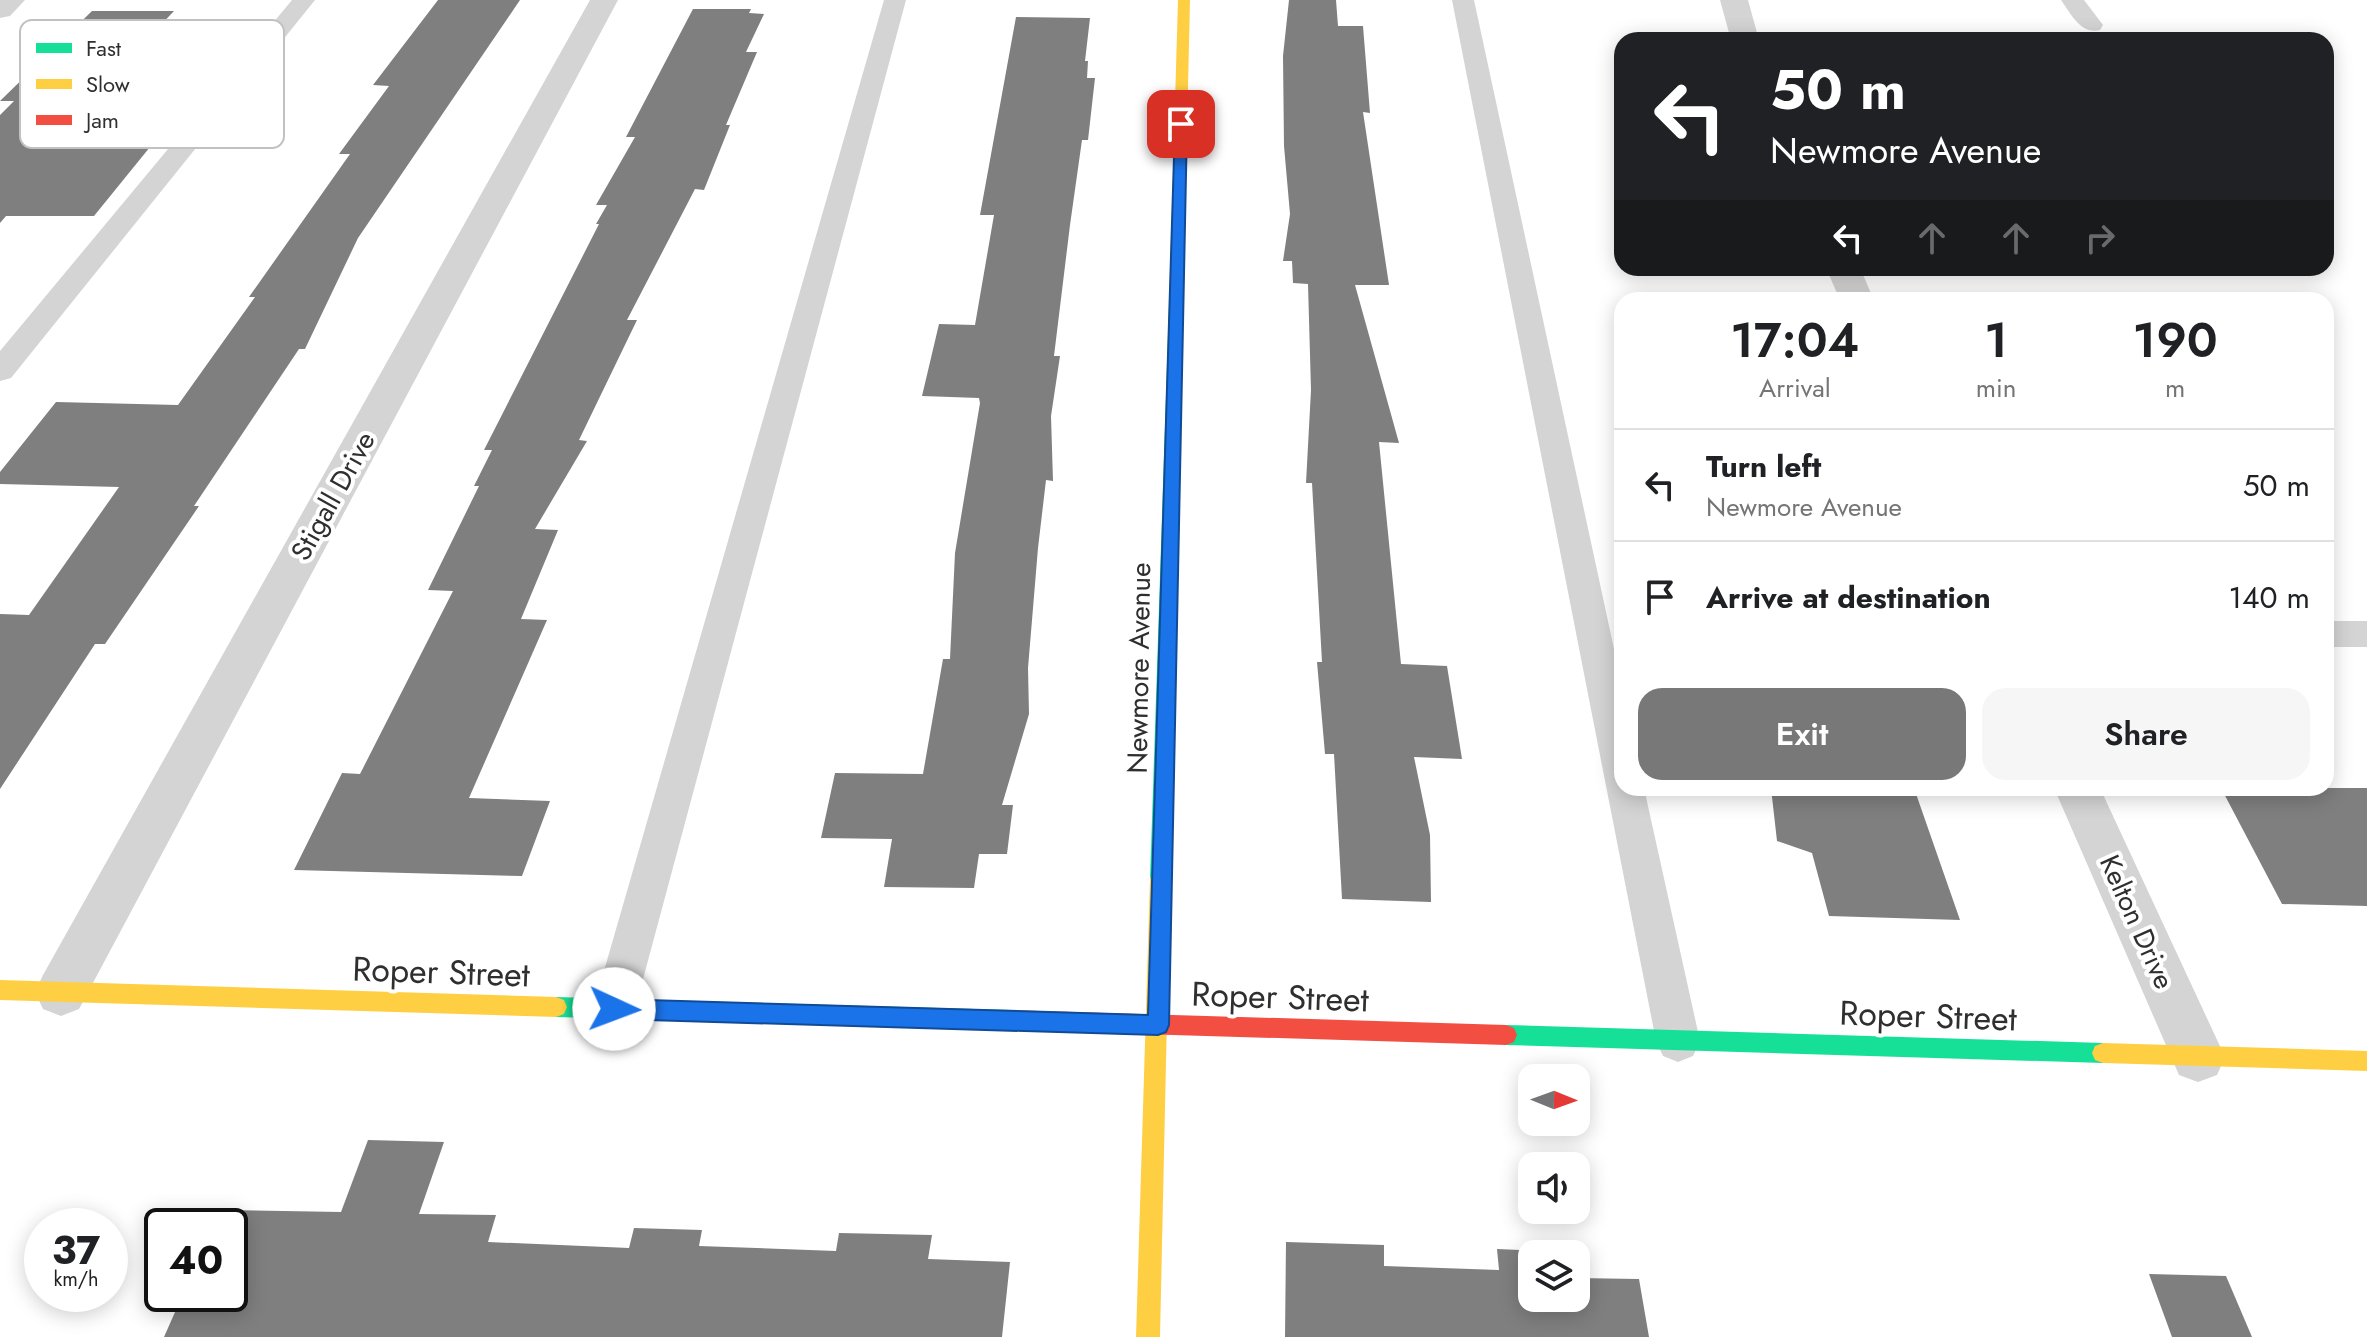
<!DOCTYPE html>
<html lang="en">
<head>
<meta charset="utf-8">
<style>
	:root { --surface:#fff; --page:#f6f6f6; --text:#202124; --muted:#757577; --line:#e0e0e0; --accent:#787878 }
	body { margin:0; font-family:Jost,sans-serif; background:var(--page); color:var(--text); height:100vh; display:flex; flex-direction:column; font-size:30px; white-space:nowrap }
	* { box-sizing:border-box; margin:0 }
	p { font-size:26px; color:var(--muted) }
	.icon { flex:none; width:44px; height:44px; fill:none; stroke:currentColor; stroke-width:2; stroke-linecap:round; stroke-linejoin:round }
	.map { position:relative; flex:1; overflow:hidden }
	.panel { position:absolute; left:1614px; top:292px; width:720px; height:504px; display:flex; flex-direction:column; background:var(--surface); border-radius:24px; box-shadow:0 4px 20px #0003 }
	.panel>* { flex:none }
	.hud { position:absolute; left:1614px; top:32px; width:720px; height:244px; border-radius:24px; box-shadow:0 4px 20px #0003; background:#202124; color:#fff; overflow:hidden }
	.needle { width:52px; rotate:91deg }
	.buttons { position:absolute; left:1518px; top:1064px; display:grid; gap:16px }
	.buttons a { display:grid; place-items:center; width:72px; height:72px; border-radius:16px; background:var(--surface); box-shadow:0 4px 20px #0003; font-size:40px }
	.speed { position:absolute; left:24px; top:1208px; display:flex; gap:16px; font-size:40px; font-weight:700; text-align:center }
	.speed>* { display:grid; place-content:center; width:104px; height:104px; border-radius:50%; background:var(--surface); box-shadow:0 4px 20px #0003; line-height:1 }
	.speed small { font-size:20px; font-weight:400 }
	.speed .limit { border:4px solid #111; border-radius:12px; background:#fff; color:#111 }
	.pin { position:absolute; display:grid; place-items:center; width:68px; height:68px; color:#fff; margin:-34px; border-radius:16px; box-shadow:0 4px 12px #0006 }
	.me { position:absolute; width:88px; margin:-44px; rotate:92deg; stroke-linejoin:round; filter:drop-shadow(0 0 6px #0008) }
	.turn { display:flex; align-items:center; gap:28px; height:168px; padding:0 24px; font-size:36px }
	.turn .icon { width:104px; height:104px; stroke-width:2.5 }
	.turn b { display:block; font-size:56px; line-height:68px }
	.lanes { display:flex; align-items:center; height:76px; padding:0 24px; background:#0003; justify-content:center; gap:40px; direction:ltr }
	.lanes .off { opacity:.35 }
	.eta { display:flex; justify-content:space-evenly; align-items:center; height:136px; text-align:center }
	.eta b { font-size:48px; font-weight:600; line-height:56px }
	.primary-button { display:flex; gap:16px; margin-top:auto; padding:16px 24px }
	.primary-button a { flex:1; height:92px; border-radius:24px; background:var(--accent); color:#fff; font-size:32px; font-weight:600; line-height:92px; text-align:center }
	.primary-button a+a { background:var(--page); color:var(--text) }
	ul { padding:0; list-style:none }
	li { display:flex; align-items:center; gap:24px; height:112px; padding:0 24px; border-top:2px solid var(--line) }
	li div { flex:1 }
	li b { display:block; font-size:30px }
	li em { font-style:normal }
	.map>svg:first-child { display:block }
	.building { fill:#7f7f7f }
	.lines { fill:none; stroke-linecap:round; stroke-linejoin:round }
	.lane { fill:#d4d4d4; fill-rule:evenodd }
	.street { fill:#d4d4d4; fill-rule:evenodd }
	.fast { fill:#16e098; fill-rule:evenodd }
	.slow { fill:#ffcf43; fill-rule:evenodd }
	.jam { fill:#f24e42; fill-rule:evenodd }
	.route { fill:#1a73e8; stroke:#114b97; stroke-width:2 }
	.labels { text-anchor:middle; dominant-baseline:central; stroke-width:8; stroke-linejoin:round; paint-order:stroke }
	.street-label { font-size:28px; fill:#2f2f2f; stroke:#fff }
	.near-street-label { font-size:34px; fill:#2f2f2f; stroke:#fff }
	.key { fill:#fff; stroke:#c1c1c1; stroke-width:2 }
	.key-label { font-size:22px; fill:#2f2f2f }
</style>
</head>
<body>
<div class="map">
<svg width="2367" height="1337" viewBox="0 0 2367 1337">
	<rect width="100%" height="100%" fill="#fff"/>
	<path class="building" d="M438 0H520L358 238 305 349H299L194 506H199L105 644H95L0 789V614L29 615 119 487 0 484V472L56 402 178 405 255 297H249L350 154H339L389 86 373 85Z
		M1289 0H1336L1338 26H1363L1370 113 1363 112 1389 285H1355L1399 443 1379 442 1401 664 1447 666 1462 759 1414 757 1430 835 1431 902 1342 899 1334 754H1325L1317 662H1322L1312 483H1306L1311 390 1308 284 1293 283 1292 261H1283L1290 214 1284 146 1283 56Z
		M693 9H751L749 13 764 14 746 52H757L726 125H730L704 190 695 189 627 320H637L579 440 587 441 535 529 558 530 521 619 547 620 469 798 550 801 522 876 294 870 342 773 360 774 453 591 428 590 479 486H474L492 450H484L599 224H596L607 205H596L635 137H626Z
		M92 11H174L122 66H135L76 129H87L70 148 150 147 94 216H6L0 223V115L14 101H0Z
		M1016 17 1090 18 1085 61H1088L1087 78H1095L1088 140H1082L1070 225 1054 356H1060L1051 416 1053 481 1046 480 1038 548 1028 668 1029 714 1002 805H1013L1007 854H979L974 888 884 887 892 839 821 838 835 773 923 774 943 659H950L955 553 980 403 979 398 922 396 939 324 975 325 994 215H980Z
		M1771 788H1914L1960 920 1829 916 1812 853 1777 841Z
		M2221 788H2367V906L2282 904Z
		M368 1140 444 1142 419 1214 496 1215 488 1242 629 1248 634 1228 702 1230 699 1246 836 1251 839 1233 932 1235 928 1259 1010 1262 1002 1337H164L183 1294H230V1226H213L220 1210 341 1212Z
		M1286 1242 1384 1245V1266L1499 1270 1497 1249 1565 1252 1532 1254V1298H1576V1278L1639 1279 1649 1337H1285Z
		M2149 1274 2226 1276 2252 1337H2172Z"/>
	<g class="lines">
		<path class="lane" d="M292 0H315L11 378 0 381V351Z
			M884 0H906L635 1009 629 1023 614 1029 599 1023 593 1009Z
			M1452 0H1474L1622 686V788H1644L1700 1041 1693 1056 1678 1062 1663 1056 1656 1041Z
			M2061 0H2084L2103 25 2100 30C2081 35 2071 14 2061 0Z
			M2326 621H2367V647H2326Z"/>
		<path class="street" d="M0 0H25L10 16 0 18Z
			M590 0H618L79 1009 61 1016 43 1009 35 992 43 975Z
			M1720 0H1748L1759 40H1731Z
			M1826 268H1860L1874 300H1840Z
			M2054 788H2100L2225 1057 2217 1075 2198 1082 2179 1075Z"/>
		<path class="fast" d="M1176 301 1183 305 1170 879 1167 885 1160 888 1153 885 1150 879 1169 305Z
			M556 997 1011 1010 1019 1013 1022 1020 1019 1027 1011 1030 556 1017 548 1014 545 1007 548 1000Z
			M1506 1025 2103 1043 2111 1046 2114 1053 2111 1060 2103 1063 1506 1045 1498 1042 1495 1035 1498 1028Z"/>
		<path class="slow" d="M1178 0H1190L1183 305 1176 309 1169 305Z
			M1160 870 1167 873 1170 879 1160 1337H1136L1150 879 1153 873Z
			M0 980 556 997 564 1000 567 1007 564 1014 556 1017 0 1000Z
			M2103 1043 2367 1051V1071L2103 1063 2095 1060 2092 1053 2095 1046Z"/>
		<path class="jam" d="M1011 1010 1506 1025 1514 1028 1517 1035 1514 1042 1506 1045 1011 1030 1003 1027 1000 1020 1003 1013Z"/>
	</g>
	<path class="route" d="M1181 120 1187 124 1169 1025 1166 1032 1158 1035 614 1019 607 1016 604 1009 607 1002 614 999 1148 1015 1175 124Z"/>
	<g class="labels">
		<g class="street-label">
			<text transform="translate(333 496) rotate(-61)">Stigall Drive</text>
			<text transform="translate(1139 668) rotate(-89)">Newmore Avenue</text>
			<text transform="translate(2137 922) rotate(66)">Kelton Drive</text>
		</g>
		<g class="near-street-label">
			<text transform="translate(441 972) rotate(2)">Roper Street</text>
			<text transform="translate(1280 997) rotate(2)">Roper Street</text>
			<text transform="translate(1928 1016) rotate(2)">Roper Street</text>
		</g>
	</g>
	<rect x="20" y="20" width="264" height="128" rx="12" class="key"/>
	<rect x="36" y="43" width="36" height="10" fill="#16e098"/>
	<rect x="36" y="79" width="36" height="10" fill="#ffcf43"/>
	<rect x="36" y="115" width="36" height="10" fill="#f24e42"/>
	<g class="key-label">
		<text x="86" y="56">Fast</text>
		<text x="86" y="92">Slow</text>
		<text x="86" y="128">Jam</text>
	</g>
</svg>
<div class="buttons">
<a><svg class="needle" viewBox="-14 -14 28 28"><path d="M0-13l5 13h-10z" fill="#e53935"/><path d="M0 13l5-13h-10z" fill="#757577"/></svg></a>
<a><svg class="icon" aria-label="sound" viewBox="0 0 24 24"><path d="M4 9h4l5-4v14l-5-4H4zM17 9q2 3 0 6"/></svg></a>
<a><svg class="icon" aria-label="layers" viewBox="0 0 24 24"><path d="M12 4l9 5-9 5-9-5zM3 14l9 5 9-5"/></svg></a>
</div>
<div class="speed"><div>37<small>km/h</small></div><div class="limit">40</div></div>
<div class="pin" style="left:1181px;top:124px;background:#d93025"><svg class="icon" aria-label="arrive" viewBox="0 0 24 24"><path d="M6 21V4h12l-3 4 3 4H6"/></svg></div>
<svg class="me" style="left:614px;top:1009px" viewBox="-20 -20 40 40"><circle r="19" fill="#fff"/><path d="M0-13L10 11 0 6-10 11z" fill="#1a73e8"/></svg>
<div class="hud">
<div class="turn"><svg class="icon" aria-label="left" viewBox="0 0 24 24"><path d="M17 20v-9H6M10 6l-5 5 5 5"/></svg><div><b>50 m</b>Newmore Avenue</div></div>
<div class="lanes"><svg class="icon" aria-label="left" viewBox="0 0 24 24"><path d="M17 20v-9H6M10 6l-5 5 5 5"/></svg><svg class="icon off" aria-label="ahead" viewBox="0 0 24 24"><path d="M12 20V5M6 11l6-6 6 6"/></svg><svg class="icon off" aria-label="ahead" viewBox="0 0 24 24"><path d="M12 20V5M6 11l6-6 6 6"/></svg><svg class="icon off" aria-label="right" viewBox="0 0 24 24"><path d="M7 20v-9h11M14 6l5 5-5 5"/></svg></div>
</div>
<section class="panel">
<div class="eta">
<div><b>17:04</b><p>Arrival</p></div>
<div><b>1</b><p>min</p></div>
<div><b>190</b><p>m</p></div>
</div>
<ul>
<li><svg class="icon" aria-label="left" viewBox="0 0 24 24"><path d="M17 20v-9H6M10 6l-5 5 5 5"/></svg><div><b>Turn left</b><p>Newmore Avenue</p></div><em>50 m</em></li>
<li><svg class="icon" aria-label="arrive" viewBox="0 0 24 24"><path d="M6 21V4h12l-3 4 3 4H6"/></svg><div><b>Arrive at destination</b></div><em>140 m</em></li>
</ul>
<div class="primary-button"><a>Exit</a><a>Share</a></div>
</section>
</div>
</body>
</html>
